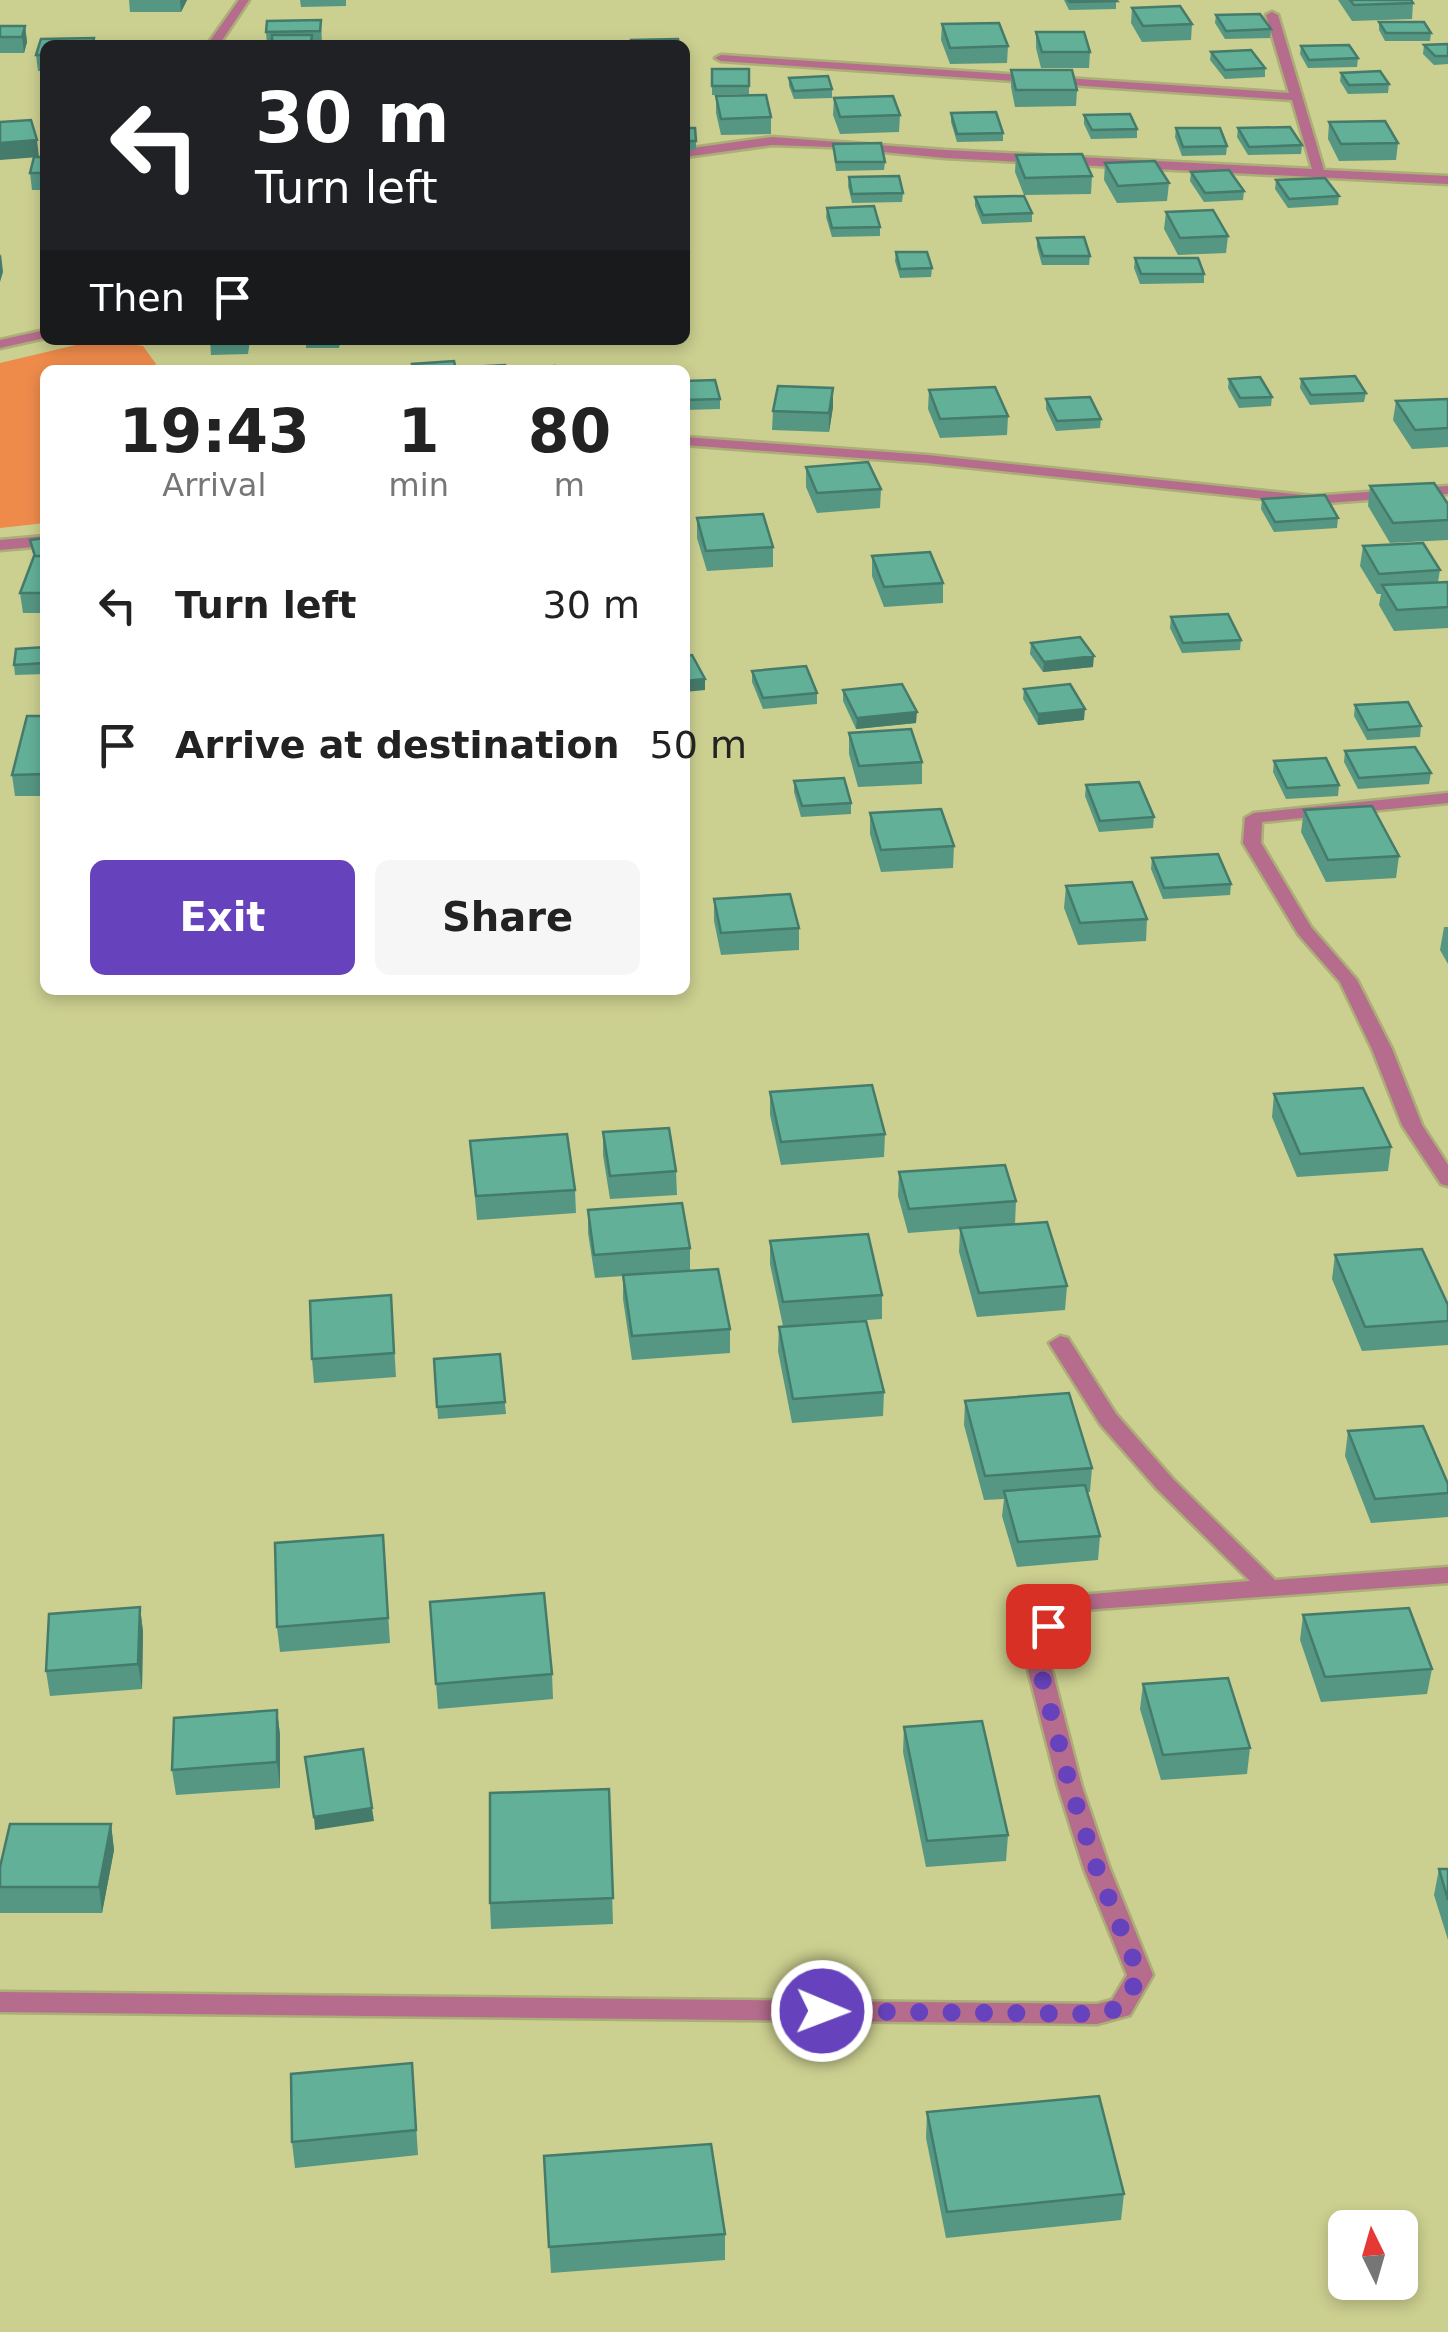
<!DOCTYPE html>
<html lang="en">
<head>
<meta charset="utf-8">
<style>
	:root { --surface:#fff; --page:#f6f6f6; --text:#222; --muted:#767676; --accent:#6643bc }
	body { margin:0; font-family:"DejaVu Sans",sans-serif; background:var(--page); color:var(--text); height:100vh; display:flex; flex-direction:column; font-size:38px; white-space:nowrap }
	* { box-sizing:border-box; margin:0 }
	p { font-size:32px; color:var(--muted) }
	.icon { flex:none; width:55px; height:55px; fill:none; stroke:currentColor; stroke-width:2; stroke-linecap:round; stroke-linejoin:round }
	.map { position:relative; flex:1; overflow:hidden }
	.details { position:absolute; left:40px; top:365px; width:650px; height:630px; display:flex; flex-direction:column; background:var(--surface); border-radius:15px; box-shadow:0 5px 15px #0003 }
	.details>* { flex:none }
	.top-card { position:absolute; left:40px; top:40px; width:650px; height:305px; border-radius:15px; box-shadow:0 5px 15px #0003; background:#202124; color:#fff; overflow:hidden }
	.needle { width:65px; rotate:355deg }
	.fabs { position:absolute; left:1328px; top:2210px; display:grid; gap:20px }
	.fabs a { display:grid; place-items:center; width:90px; height:90px; border-radius:15px; background:var(--surface); box-shadow:0 5px 15px #0003; font-size:50px }
	.pin { position:absolute; display:grid; place-items:center; width:85px; height:85px; color:#fff; margin:-42px; border-radius:20px; box-shadow:0 5px 15px #0006 }
	.me { position:absolute; width:110px; margin:-55px; rotate:91deg; stroke-linejoin:round; filter:drop-shadow(0 0 8px #0008) }
	.turn { display:flex; align-items:center; gap:35px; height:210px; padding:0 50px; font-size:45px }
	.turn .icon { width:130px; height:130px; stroke-width:2.5 }
	.turn b { display:block; font-size:70px; line-height:85px }
	.then { display:flex; align-items:center; height:95px; padding:0 50px; background:#0003; gap:20px; font-size:38px }
	.eta { display:flex; justify-content:space-evenly; align-items:center; height:170px; text-align:center }
	.eta b { font-size:60px; font-weight:800; line-height:70px }
	.button { display:flex; gap:20px; margin-top:auto; padding:20px 50px }
	.button a { flex:1; height:115px; border-radius:15px; background:var(--accent); color:#fff; font-size:40px; font-weight:800; line-height:115px; text-align:center }
	.button a+a { background:var(--page); color:var(--text) }
	ul { padding:0; list-style:none }
	li { display:flex; align-items:center; gap:30px; height:140px; padding:0 50px }
	li div { flex:1 }
	li b { display:block; font-size:38px }
	li em { font-style:normal }
	.map>svg:first-child { display:block }
	.green { fill:#ee8b4b }
	.lines { fill:none; stroke-linecap:round; stroke-linejoin:round }
	.minor-casing { stroke:#abae76; stroke-width:5 }
	.minor { fill:#b56c8d; fill-rule:evenodd }
	.wall { fill:#559783 }
	.shaded-wall { fill:#457b6a }
	.building { fill:#63b098; stroke:#457b6a; stroke-width:2.5 }
	.route { stroke:#6643bc; stroke-width:18; stroke-dasharray:0 32.4 }
</style>
</head>
<body>
<div class="map">
<svg width="1448" height="2332" viewBox="0 0 1448 2332">
	<rect width="100%" height="100%" fill="#cbcf8f"/>
	<path class="green" d="M97 340 143 346 156 364 151 370H45V523L0 528V363Z"/>
	<g class="lines">
		<defs>
			<path id="minor" d="M239 0H249L219 45H207Z
				M1272 12 1278 15 1324 170 1448 176V184L945 158 831 147 772 145 685 157V149L772 137 945 150 1312 169 1292 100 721 61 715 58 721 55 1289 93 1266 15Z
				M45 330V338L0 348V340Z
				M685 437 927 455 1313 496 1448 486V494L1313 504 927 463 685 445Z
				M45 536V546L0 550V540Z
				M1448 793V803L1262 822 1261 843 1311 927 1357 980 1392 1049 1422 1125 1448 1165V1186L1441 1184 1402 1125 1372 1049 1340 982 1298 934 1243 843 1245 818 1254 813Z
				M1060 1336 1068 1338 1116 1414 1173 1479 1275 1580 1448 1567V1583L1070 1611 1046 1647 1082 1787 1110 1869 1153 1975 1130 2015 1097 2024 0 2012V1992L1097 2004 1112 2000 1127 1975 1084 1869 1058 1787 1022 1647 1055 1597 1250 1581 1157 1489 1100 1424 1049 1343Z"/>
		</defs>
		<use href="#minor" class="minor-casing"/>
		<use href="#minor" class="minor"/>
	</g>
	<path class="wall" d="M129 0H187L181 12H130Z
		M300 0H346V6L301 7Z
		M1064 0H1116V9L1069 10Z
		M1338 0H1411L1413 3 1412 19 1352 21Z
		M1132 8 1192 24 1191 40 1142 42 1131 23Z
		M1216 15 1271 29 1270 38 1225 39 1215 23Z
		M321 20 322 45H267L266 32Z
		M1379 22 1431 33 1430 41H1385L1379 30Z
		M942 24 1008 46 1007 63 950 64 941 40Z
		M0 26H25L27 42 24 53H0Z
		M1036 32 1090 52 1089 68H1041L1036 48Z
		M94 38 95 45H45V71H38L36 55 41 39Z
		M1448 44V64L1434 65 1423 54 1424 45Z
		M1301 46 1358 58 1357 67 1308 68 1300 54Z
		M1211 52 1265 68V77L1225 79 1210 60Z
		M712 69H749V94L712 95Z
		M1011 70 1077 90 1076 106 1015 107 1011 87Z
		M1341 73 1389 84 1388 93 1348 94 1340 81Z
		M789 78 832 89V98L794 99 789 86Z
		M716 96 771 117V134L721 135 716 113Z
		M834 98 900 115 899 132 840 134 833 115Z
		M951 113 1003 133V141L957 142 951 122Z
		M1084 115 1137 129V138L1091 139 1084 124Z
		M1329 122 1398 143 1396 160 1339 161 1328 139Z
		M685 128 696 141V150H685Z
		M1176 128 1227 146 1226 155 1182 156 1175 137Z
		M1238 128 1302 145 1301 154 1248 155 1237 137Z
		M833 144 885 162 884 170 836 171Z
		M1016 155 1092 176 1091 194 1024 195 1015 172Z
		M45 157V190H32L30 173Z
		M1105 163 1169 183 1167 201 1117 203 1104 180Z
		M1191 172 1244 191 1243 200 1204 202 1190 181Z
		M849 177 903 193 902 202 852 203 848 186Z
		M1276 180 1339 196 1338 205 1288 208 1275 189Z
		M975 197 1032 213V222L982 224 975 206Z
		M827 208 880 227V236L832 237 826 217Z
		M1166 212 1228 236 1226 253 1178 255 1164 229Z
		M1037 238 1090 256 1089 265H1042L1037 247Z
		M896 252 932 268 931 277 900 278 895 261Z
		M1135 258 1204 274V283L1140 284 1134 268Z
		M210 340H250L248 354 211 355Z
		M306 340H341L339 348H306Z
		M1229 379 1272 397 1271 406 1239 408 1228 388Z
		M1301 379 1366 393 1364 402 1310 405 1300 388Z
		M685 381 720 399V409L685 410Z
		M929 390 1008 416 1007 435 940 438 928 409Z
		M1448 398V447L1412 449 1393 420 1396 401Z
		M1046 399 1101 419 1100 428 1056 431 1046 409Z
		M833 407 829 432 772 430 773 411Z
		M806 467 881 489 880 508 817 513 806 487Z
		M1370 486 1448 504V540L1390 543 1368 506Z
		M1262 499 1338 518 1337 528 1274 532 1261 509Z
		M697 518 773 547V567L707 571 697 538Z
		M45 538V613H23L20 593 34 558 30 540Z
		M1363 546 1440 570 1438 582H1448V628L1394 631 1379 605 1381 594H1377L1360 566Z
		M872 556 943 583V603L884 607 872 576Z
		M1171 617 1241 640 1240 650 1182 653 1170 628Z
		M1031 643 1093 667 1043 672 1030 654Z
		M45 647V674L15 675 14 665Z
		M752 671 817 693V704L763 709 752 682Z
		M1024 689 1084 720 1038 725 1023 699Z
		M843 690 916 723 856 729 843 701Z
		M1355 705 1421 726 1420 737 1367 740 1354 716Z
		M45 716V796H15L12 775Z
		M849 733 922 762V784L858 787 849 754Z
		M1345 751 1431 773 1429 784 1358 789 1344 762Z
		M1274 761 1339 785 1338 796 1286 799 1273 772Z
		M794 781 851 803V814L801 817 794 792Z
		M1086 785 1154 817 1153 828 1099 832 1085 796Z
		M1304 810 1399 856 1396 878 1326 882 1301 832Z
		M870 813 954 846 953 868 881 872 870 834Z
		M1152 858 1231 884 1230 895 1163 899 1151 869Z
		M1066 886 1147 919 1146 941 1078 945 1064 908Z
		M714 899 799 928V950L721 955 714 921Z
		M1444 927H1448V964L1440 950Z
		M770 1092 885 1134 884 1157 781 1165 770 1115Z
		M1274 1094 1391 1147 1388 1171 1297 1177 1272 1117Z
		M603 1132 676 1171 677 1195 610 1199 603 1155Z
		M470 1141 575 1190 576 1213 477 1220Z
		M899 1172 1016 1201 1015 1224 1067 1286 1065 1310 977 1317 959 1252 960 1229 908 1233 898 1196Z
		M588 1210 690 1248V1271L730 1329V1353L632 1360 623 1299V1276L595 1278 588 1233Z
		M770 1241 882 1295V1319L783 1326 770 1264Z
		M1335 1255 1448 1305V1345L1362 1351 1332 1279Z
		M391 1295 396 1377 314 1383 312 1359Z
		M779 1327 884 1392 883 1416 792 1423 778 1351Z
		M500 1354 506 1414 438 1419 434 1359Z
		M965 1401 1092 1468 1090 1492H1088L1100 1536 1098 1560 1017 1567 1002 1516 1004 1499 984 1500 964 1425Z
		M1348 1431 1448 1484V1517L1371 1523 1345 1456Z
		M383 1535 390 1643 280 1652 277 1627Z
		M430 1602 552 1674 553 1699 438 1709Z
		M140 1607 143 1632 142 1689 50 1696 46 1671Z
		M1303 1615 1432 1669 1427 1694 1321 1702 1300 1640Z
		M1143 1684 1250 1748 1247 1774 1161 1780 1140 1709Z
		M277 1710 280 1735V1788L176 1795 172 1770Z
		M904 1727 1008 1835 1006 1861 926 1867 903 1752Z
		M609 1789 613 1924 491 1929 490 1903Z
		M111 1824 114 1850 102 1913H0V1867Z
		M1439 1869H1448V1940L1434 1895Z
		M412 2063 418 2155 295 2168 292 2142Z
		M927 2112 1124 2194 1121 2220 946 2238 926 2138Z
		M544 2156 725 2234V2260L551 2273Z"/>
	<path class="shaded-wall" d="M180 0H187L181 12Z
		M25 26 27 42 24 53 22 37Z
		M37 140 39 157 0 160V143Z
		M1 254 3 272 0 282V256Z
		M833 388V407L829 432V413Z
		M1094 656 1093 667 1043 672 1044 662Z
		M705 679V690L685 692V681Z
		M1085 709 1084 720 1038 725V714Z
		M917 712 916 723 856 729 857 718Z
		M140 1607 143 1632 142 1689 138 1664Z
		M277 1710 280 1735V1788L277 1762Z
		M372 1808 374 1821 315 1830 314 1817Z
		M111 1824 114 1850 102 1913 99 1887Z"/>
	<path class="building" d="M1068 0H1116L1117 1 1070 2Z
		M1350 0H1411L1413 3 1354 5Z
		M1180 6 1192 24 1143 26 1132 8Z
		M1260 14 1271 29 1226 31 1216 15Z
		M321 20 320 31 266 32 267 21Z
		M1379 22H1424L1431 33H1386Z
		M999 23 1008 46 950 48 942 24Z
		M0 26H25L22 37H0Z
		M1036 32H1084L1090 52H1042Z
		M272 35H312L311 42 272 43Z
		M94 38 93 45H45V55H36L41 39Z
		M678 39 679 45H631V40Z
		M1448 44V56H1435L1424 45Z
		M1349 45 1358 58 1309 60 1301 46Z
		M1251 50 1265 68 1225 70 1211 52Z
		M712 69H749V86H712Z
		M1011 70H1072L1077 90H1016Z
		M1380 71 1389 84 1349 85 1341 73Z
		M828 76 832 89 794 91 789 78Z
		M766 95 771 117 721 119 716 96Z
		M893 96 900 115 840 117 834 98Z
		M996 112 1003 133 957 134 951 113Z
		M1130 114 1137 129 1092 130 1084 115Z
		M31 120 37 140 0 143V122Z
		M1385 121 1398 143 1341 144 1329 122Z
		M1290 127 1302 145 1249 147 1238 128Z
		M685 128H695L696 141H685Z
		M1176 128H1220L1227 146 1183 147Z
		M881 143 885 162H836L833 144Z
		M1082 154 1092 176 1025 178 1016 155Z
		M34 157H45V173H30Z
		M1155 161 1169 183 1118 186 1105 163Z
		M1229 170 1244 191 1205 193 1191 172Z
		M899 176 903 193 852 194 849 177Z
		M1325 178 1339 196 1289 199 1276 180Z
		M1024 196 1032 213 983 215 975 197Z
		M874 206 880 227 832 228 827 208Z
		M1213 210 1228 236 1180 238 1166 212Z
		M1084 237 1090 256H1043L1037 238Z
		M896 252H927L932 268 900 269Z
		M1135 258H1198L1204 274H1141Z
		M454 361 456 370H413L412 364Z
		M505 365 507 370H472L471 367Z
		M555 366 556 370H521V368Z
		M1355 376 1366 393 1311 395 1301 379Z
		M1260 377 1272 397 1240 398 1229 379Z
		M715 380 720 399 685 400V381Z
		M778 386 833 388 829 413 773 411Z
		M995 387 1008 416 940 419 929 390Z
		M1090 397 1101 419 1057 421 1046 399Z
		M1448 399V428L1415 430 1396 401Z
		M868 462 881 489 817 493 806 467Z
		M1434 483 1448 504V520L1393 523 1370 486Z
		M1325 495 1338 518 1275 522 1262 499Z
		M763 514 773 547 706 551 697 518Z
		M45 538V556H35L30 540Z
		M1423 543 1440 570 1379 574 1363 546Z
		M930 552 943 583 884 587 872 556Z
		M34 556H45V593H20Z
		M1448 582V607L1397 610 1382 585Z
		M1228 614 1241 640 1183 643 1171 617Z
		M1080 637 1094 656 1044 662 1031 643Z
		M45 647V663L14 665 16 649Z
		M692 655 705 679 685 681V656Z
		M806 666 817 693 763 698 752 671Z
		M902 684 917 712 857 718 843 690Z
		M1070 684 1085 709 1038 714 1024 689Z
		M1408 702 1421 726 1368 730 1355 705Z
		M27 716H45V774L12 775Z
		M911 729 922 762 859 766 849 733Z
		M1415 747 1431 773 1359 778 1345 751Z
		M1326 758 1339 785 1287 788 1274 761Z
		M844 778 851 803 802 806 794 781Z
		M1139 782 1154 817 1100 821 1086 785Z
		M1372 806 1399 856 1328 860 1304 810Z
		M941 809 954 846 881 850 870 813Z
		M1218 854 1231 884 1164 888 1152 858Z
		M1132 882 1147 919 1080 923 1066 886Z
		M790 894 799 928 721 933 714 899Z
		M872 1085 885 1134 781 1142 770 1092Z
		M1363 1088 1391 1147 1300 1154 1274 1094Z
		M669 1128 676 1171 610 1176 603 1132Z
		M567 1134 575 1190 476 1196 470 1141Z
		M1005 1165 1016 1201 909 1209 899 1172Z
		M682 1203 690 1248 594 1255 588 1210Z
		M1047 1222 1067 1286 979 1293 960 1228Z
		M868 1234 882 1295 783 1302 770 1241Z
		M1422 1249 1448 1305V1321L1365 1327 1335 1255Z
		M718 1269 730 1329 632 1336 623 1275Z
		M391 1295 394 1353 312 1359 310 1301Z
		M866 1321 884 1392 793 1399 779 1327Z
		M500 1354 505 1402 437 1407 434 1359Z
		M1069 1393 1092 1468 985 1476 965 1401Z
		M1423 1426 1448 1484V1493L1375 1499 1348 1431Z
		M1085 1485 1100 1536 1018 1542 1004 1491Z
		M383 1535 388 1618 277 1627 275 1543Z
		M544 1593 552 1674 436 1684 430 1602Z
		M140 1607 138 1664 46 1671 49 1614Z
		M1409 1608 1432 1669 1325 1677 1303 1615Z
		M1228 1678 1250 1748 1163 1755 1143 1684Z
		M277 1710V1762L172 1770 174 1718Z
		M982 1721 1008 1835 927 1841 904 1727Z
		M363 1749 372 1808 314 1817 305 1757Z
		M609 1789 613 1898 490 1903V1793Z
		M10 1824H111L99 1887H0V1867Z
		M1439 1869H1448V1900Z
		M412 2063 416 2130 292 2142 291 2074Z
		M1099 2096 1124 2194 947 2212 927 2112Z
		M711 2144 725 2234 549 2247 544 2156Z"/>
	<g class="lines">
		<path class="route" d="M822 2011 1097 2014 1120 2008 1140 1976 1097 1869 1070 1786 1034 1647 1048 1626"/>
	</g>
</svg>
<div class="fabs">
<a><svg class="needle" viewBox="-14 -14 28 28"><path d="M0-13l5 13h-10z" fill="#e53935"/><path d="M0 13l5-13h-10z" fill="#767676"/></svg></a>
</div>
<div class="pin" style="left:1048px;top:1626px;background:#d93025"><svg class="icon" aria-label="arrive" viewBox="0 0 24 24"><path d="M6 21V4h12l-3 4 3 4H6"/></svg></div>
<svg class="me" style="left:822px;top:2011px" viewBox="-20 -20 40 40"><circle r="17" fill="#6643bc" stroke="#fff" stroke-width="3"/><path d="M0-11L8 9 0 5-8 9z" fill="#fff"/></svg>
<div class="top-card">
<div class="turn"><svg class="icon" aria-label="left" viewBox="0 0 24 24"><path d="M17 20v-9H6M10 6l-5 5 5 5"/></svg><div><b>30 m</b>Turn left</div></div>
<div class="then">Then<svg class="icon" aria-label="arrive" viewBox="0 0 24 24"><path d="M6 21V4h12l-3 4 3 4H6"/></svg></div>
</div>
<section class="details">
<div class="eta">
<div><b>19:43</b><p>Arrival</p></div>
<div><b>1</b><p>min</p></div>
<div><b>80</b><p>m</p></div>
</div>
<ul>
<li><svg class="icon" aria-label="left" viewBox="0 0 24 24"><path d="M17 20v-9H6M10 6l-5 5 5 5"/></svg><div><b>Turn left</b></div><em>30 m</em></li>
<li><svg class="icon" aria-label="arrive" viewBox="0 0 24 24"><path d="M6 21V4h12l-3 4 3 4H6"/></svg><div><b>Arrive at destination</b></div><em>50 m</em></li>
</ul>
<div class="button"><a>Exit</a><a>Share</a></div>
</section>
</div>
</body>
</html>
